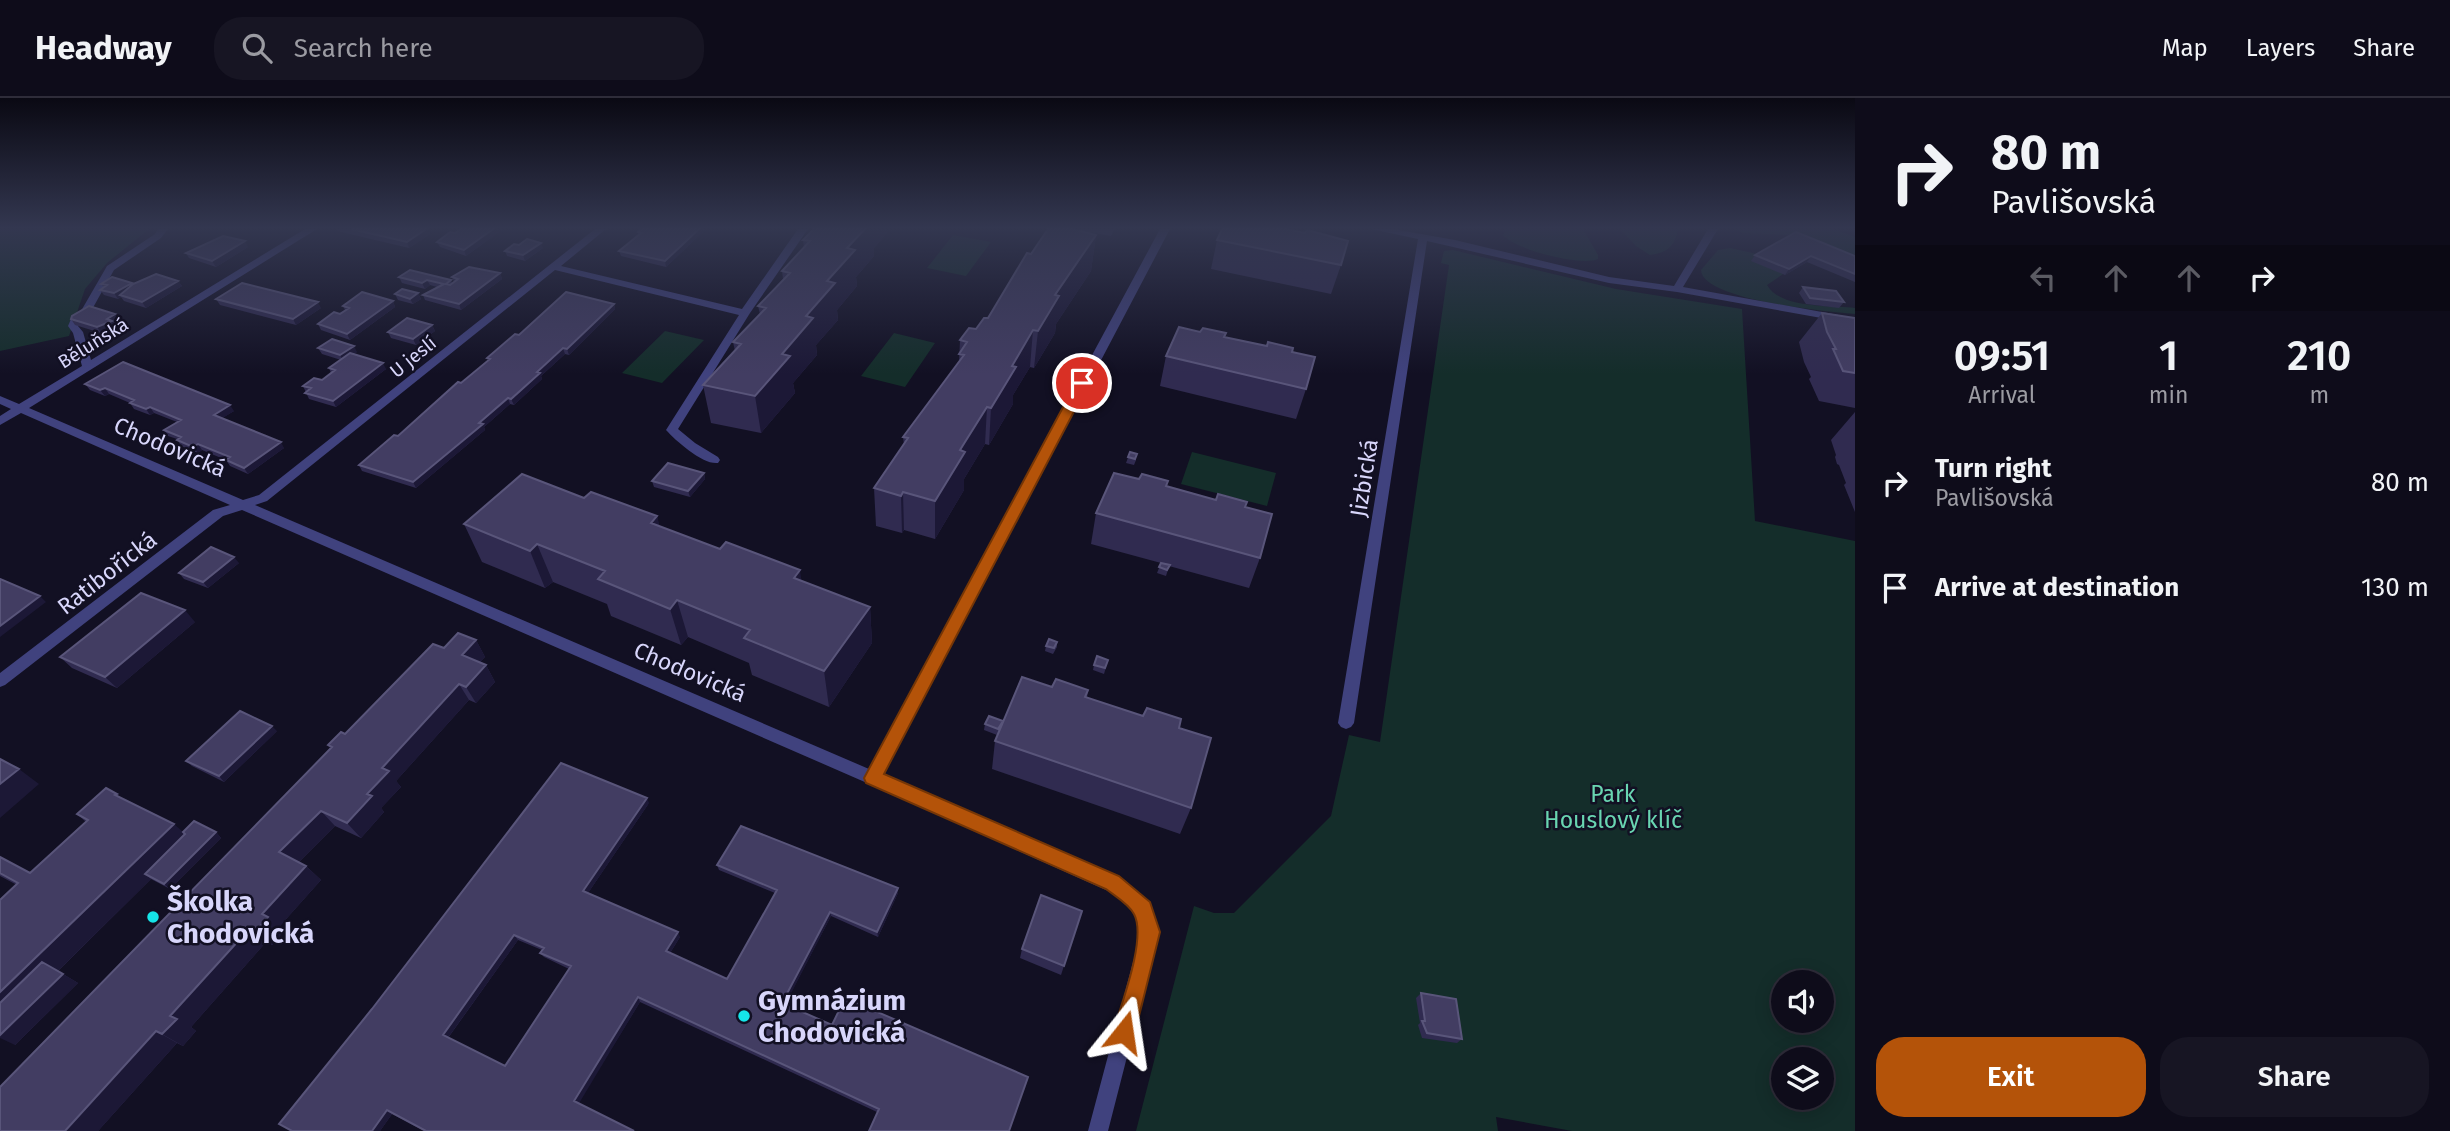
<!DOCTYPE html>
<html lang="en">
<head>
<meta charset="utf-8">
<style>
	:root { --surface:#0e0c1a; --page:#171523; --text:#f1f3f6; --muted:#9b9ba2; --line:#2e2c39; --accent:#b45309 }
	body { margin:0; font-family:"Fira Sans",sans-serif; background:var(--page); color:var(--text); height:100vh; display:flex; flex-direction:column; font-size:26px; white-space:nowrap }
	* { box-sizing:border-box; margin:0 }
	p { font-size:23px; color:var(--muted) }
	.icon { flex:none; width:38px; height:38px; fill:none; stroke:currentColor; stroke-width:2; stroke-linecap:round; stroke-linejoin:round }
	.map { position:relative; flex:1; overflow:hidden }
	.drawer { display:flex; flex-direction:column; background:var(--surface); width:595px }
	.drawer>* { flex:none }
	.guide { background:#0e0c1a; color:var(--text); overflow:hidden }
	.controls { position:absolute; left:1771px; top:872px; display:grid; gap:14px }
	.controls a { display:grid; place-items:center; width:63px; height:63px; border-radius:50%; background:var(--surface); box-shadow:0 4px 18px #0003,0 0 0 2px var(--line); font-size:35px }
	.pin { position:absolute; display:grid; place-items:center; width:60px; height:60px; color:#fff; margin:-30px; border:4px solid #fff; border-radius:50%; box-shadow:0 2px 7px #0007 }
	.me { position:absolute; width:77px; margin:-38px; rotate:15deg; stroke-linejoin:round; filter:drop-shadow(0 0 5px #0008) }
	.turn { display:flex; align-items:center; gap:24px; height:147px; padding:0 21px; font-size:32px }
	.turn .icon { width:91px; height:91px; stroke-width:2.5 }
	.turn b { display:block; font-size:49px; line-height:60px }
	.lanes { display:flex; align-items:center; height:66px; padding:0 21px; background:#0003; justify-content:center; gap:35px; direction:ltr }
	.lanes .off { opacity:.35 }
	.eta { display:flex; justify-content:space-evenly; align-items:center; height:119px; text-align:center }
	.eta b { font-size:42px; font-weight:600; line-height:49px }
	.action { display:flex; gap:14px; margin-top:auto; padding:14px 21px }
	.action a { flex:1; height:80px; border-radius:28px; background:var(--accent); color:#fff; font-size:28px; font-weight:600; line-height:80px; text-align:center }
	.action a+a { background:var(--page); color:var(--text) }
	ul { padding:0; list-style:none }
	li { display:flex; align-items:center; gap:21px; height:105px; padding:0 21px }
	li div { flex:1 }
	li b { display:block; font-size:26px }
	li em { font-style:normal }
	header { display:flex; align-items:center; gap:42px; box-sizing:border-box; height:98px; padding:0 35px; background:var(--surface); border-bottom:2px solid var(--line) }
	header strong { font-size:33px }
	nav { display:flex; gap:38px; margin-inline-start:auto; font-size:24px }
	.search { width:490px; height:63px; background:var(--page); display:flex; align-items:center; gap:18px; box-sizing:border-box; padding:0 24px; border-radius:28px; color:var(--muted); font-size:26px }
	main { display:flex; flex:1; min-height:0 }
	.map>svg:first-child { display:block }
	.green { fill:#142d2a; fill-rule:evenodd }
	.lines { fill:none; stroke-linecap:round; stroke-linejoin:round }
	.minor { fill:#40427e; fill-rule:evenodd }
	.wall { fill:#302b50; fill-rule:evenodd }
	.shaded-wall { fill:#1c1836 }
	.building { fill:#423d62; stroke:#59557a; stroke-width:2; fill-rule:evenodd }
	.route { fill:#b45309; stroke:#753606; stroke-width:2 }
	.poi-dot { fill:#15e5e9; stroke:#121023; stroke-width:2.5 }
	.labels { text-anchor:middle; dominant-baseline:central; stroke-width:5; stroke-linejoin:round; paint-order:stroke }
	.far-street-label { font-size:19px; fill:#d8d6fb; stroke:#121023 }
	.street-label { font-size:23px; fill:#d8d6fb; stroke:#121023 }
	.park-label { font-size:23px; fill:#69d5b1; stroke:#121023 }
	.near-poi-label { font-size:28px; font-weight:bold; fill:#d8d6fb; stroke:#121023; text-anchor:start }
</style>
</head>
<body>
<header>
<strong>Headway</strong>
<div class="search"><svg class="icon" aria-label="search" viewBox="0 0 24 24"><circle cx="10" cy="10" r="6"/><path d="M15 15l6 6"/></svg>Search here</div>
<nav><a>Map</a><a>Layers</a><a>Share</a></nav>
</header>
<main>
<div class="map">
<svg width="1855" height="1033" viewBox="0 0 1855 1033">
	<rect width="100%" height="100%" fill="#121023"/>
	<path class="green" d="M0 131H149L107 165 85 191 69 238 0 253Z
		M1506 131H1583L1598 157V161C1581 169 1514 151 1503 137Z
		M1620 131H1678C1675 148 1667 155 1650 157L1636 148Z
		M1733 131H1833L1855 139V157L1786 137 1745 135Z
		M953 137 991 144 966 178 927 170Z
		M1730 150 1753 155 1789 172 1767 187C1780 211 1833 207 1855 210V216C1828 214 1702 202 1701 172L1718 152Z
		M1453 152 1616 191 1742 211 1755 423 1855 443V1033H1572L1496 1019 1498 1033H1136L1194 808 1214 815H1234L1331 718 1349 637 1380 644 1449 167 1441 165 1444 153ZM1783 884H1822V922H1783ZM1783 961H1822V999H1783Z
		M665 233 704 242 662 285 622 275Z
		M894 235 935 245 905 289 861 278Z
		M1192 354 1276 375 1267 408 1181 386Z"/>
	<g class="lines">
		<path class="minor" d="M158 131H168L161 140 114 172 90 215 78 228 83 234 91 262 305 131H317L29 310 243 402 259 397 595 131H606L561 168 742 211 798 131H808L750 215 678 331 695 345 718 359 720 362 718 365C703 367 676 343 666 332L739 217 555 172 267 403 255 407 869 671 1160 131H1170L883 677 1127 784 1149 805 1159 834 1108 1033H1088L1141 834 1136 816 1115 796 867 685 242 412 223 418 5 587 0 589V575L213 412 230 407 21 315 0 327V318L11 311 0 306V298L19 306 82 268 73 235 68 228 71 221 81 213 107 168 155 136Z
			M1371 131H1393L1455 142 1609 179 1674 188 1708 131H1718L1683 189 1855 220V226L1677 194 1609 185 1427 143 1354 625 1351 629 1346 631 1341 629 1338 625 1418 141Z"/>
	</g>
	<path class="wall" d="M336 131H428L430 136 409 150 337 133Z
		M458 131H503L466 158 440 149 437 144 459 133Z
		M641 131H706L666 169 621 158 619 153 638 137V134Z
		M814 131H890L874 150V158L856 179 857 188 837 212 838 222 816 247 817 257 793 285 795 295 761 335 711 325 703 287 735 253 733 244 760 216 758 208 783 181 782 173 804 150 803 142Z
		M1048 131H1115L1111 138 1076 132 1096 137 1091 173 1056 226 1055 235 1034 270 1030 269 1013 297V306L989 347 985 346 964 381V392L935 441 904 432 902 435 876 428 874 390 904 347 903 339 959 264 960 242 976 231 988 220Z
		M1217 142 1341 167 1331 196 1211 171Z
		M248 149 216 169 189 160 186 155Z
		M543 150 525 163 507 158 505 153Z
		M1755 157 1855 158V184L1807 164 1785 177 1751 163Z
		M500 175 502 181 461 212 425 202 423 197 437 189 430 187 425 191 402 185 399 179 451 182 452 185 454 184 452 179Z
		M178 183 182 188 146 210 124 203 121 199 118 201 104 197 100 192 104 189 101 186 133 187Z
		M1803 189 1844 204 1839 210 1806 206 1799 195Z
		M418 195 421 201 413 206 398 202 395 196Z
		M216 201 321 210 296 227 220 207Z
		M393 203 395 209 350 242 321 232 318 226 345 212 343 208Z
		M614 206 615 211 569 257 565 256 541 278 542 281 514 307 510 306 484 329 485 332 416 390 362 373 359 367 398 338 488 263 487 260 519 237Z
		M1822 215 1855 220V310L1819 303 1809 281 1811 279 1804 264 1799 244Z
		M71 221 119 222 114 225 116 228 101 235 75 227Z
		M432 227 435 233 416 247 391 240 388 234Z
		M1225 239 1292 254 1306 291 1296 321 1160 288 1166 258Z
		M318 250 357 254 353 256 386 271 336 309 309 301 303 288 322 282 331 275 329 270 341 262 322 256Z
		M85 286 234 313 222 320 284 350 248 376 230 368 226 362 202 352 198 355 181 348 177 341 168 338 164 332 177 324 154 315 150 317 134 311 130 305 109 296 105 298 90 292Z
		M1855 314V414L1844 387 1846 385 1839 367 1837 366 1835 359 1836 357 1831 342Z
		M1130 354 1136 362 1134 367 1126 365Z
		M704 375 705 381 690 399 654 389 652 383Z
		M1139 381 1168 383 1167 389 1245 409 1260 460 1249 490 1169 468 1166 478 1157 475 1161 465 1091 446 1096 415Z
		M584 400 657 418 659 428 870 509 872 545 829 609 752 577 749 565 688 539 681 547 611 518 607 506 553 484 545 490 482 464 464 426Z
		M239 465 208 490 184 481 179 475Z
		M195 524 117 590 72 570 60 559Z
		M476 542 485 559 480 564 486 567 495 584 476 605 469 602 396 683 401 689 381 710 384 714 361 740 335 728 299 764 306 768 321 782 279 829 284 833 272 847 267 843 191 929 196 933 183 948 177 945 98 1033H0L330 650 328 647 345 636 444 550Z
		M1057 544V549L1053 556 1045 553 1046 548Z
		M1108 562 1104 576 1093 572 1094 567Z
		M1052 589 1088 592 1087 600 1179 630 1191 710 1180 736 992 671 995 643 997 637 984 632 985 626 1003 623Z
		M277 633 224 684 192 668 186 663Z
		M124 702 183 734H216L221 740 170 791 151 781 58 873 78 885 15 947 17 787 0 778V759L30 775 86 724 77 716Z
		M649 705 588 795 680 839 670 855 727 881 775 795 719 772 717 767 898 795 878 839 831 818 785 906 832 927 1028 979 877 1014 640 904 578 1005 634 1033H424L392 1016 380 1033H292ZM518 842 542 852 540 855 544 859 569 871 505 968 448 940Z
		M1082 813 1061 877 1020 860 1022 851Z
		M1421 895 1462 941 1457 945 1422 940 1418 927 1420 925 1416 900Z"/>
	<path class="shaded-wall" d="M426 131H428L430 136 409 150 407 144Z
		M493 131H503L466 158 464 152Z
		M699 131H706L666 169 665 163Z
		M865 131H890L874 150V158L856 179 857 188 837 212 838 222 816 247 817 257 793 285 795 295 761 335 755 298 847 150Z
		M1096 137 1091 173 1056 226 1055 235 1034 270 1038 233 1055 197Z
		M245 143 248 149 216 169 212 163Z
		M541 145 543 150 525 163 523 157Z
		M1811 158 1807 164 1785 177 1789 171Z
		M500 175 502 181 461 212 459 206Z
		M427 182 430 187 425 191 422 185Z
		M178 183 182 188 146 210 142 204Z
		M132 185 135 191 120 197 121 199 118 201 114 195Z
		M418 195 421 201 413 206 410 201Z
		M393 203 395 209 350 242 347 236Z
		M318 204 321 210 296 227 293 221Z
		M614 206 615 211 569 257 567 251Z
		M115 216 119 222 114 225 116 228 101 235 97 229Z
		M432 227 435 233 416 247 413 241Z
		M1033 232 1030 269 1013 297V306L989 347 991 310 1012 268Z
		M354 248 357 254 343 263 340 257Z
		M563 250 565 256 541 278 542 281 514 307 511 301 537 274Z
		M383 265 386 271 336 309 333 303Z
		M105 290 109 296 105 298 100 292Z
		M508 300 510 306 484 329 485 332 416 390 413 384Z
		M230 307 234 313 218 323 214 317Z
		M150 309 154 315 150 317 146 311Z
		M987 309 985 346 964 381V392L935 441V403L960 352Z
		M281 344 284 350 248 376 244 370Z
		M198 346 202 352 198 355 193 349Z
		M704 375 705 381 690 399 688 393Z
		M903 394 904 432 902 435 901 398Z
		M657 418 667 456 651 425Z
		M537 446 553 484 545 490 530 453Z
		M234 459 239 465 208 490 203 484Z
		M800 472 805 509 794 480Z
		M40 498 46 504 0 539V528Z
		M677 502 688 539 681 547 670 511Z
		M870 509 872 545 829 609 824 573Z
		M185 512 195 524 117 590 105 579Z
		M476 542 485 559 471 574 462 557Z
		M486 567 495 584 476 605 466 589Z
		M459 586 469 602 396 683 401 689 381 710 384 714 361 740 347 725 382 670Z
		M272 628 277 633 224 684 219 678Z
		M19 671 39 686 0 720V686Z
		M647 700 649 705 586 798 583 793Z
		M321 713 335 728 294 769 279 754Z
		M174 726 191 741 145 776 151 781 8 922 0 918V894Z
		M216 734 221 740 170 791 164 786Z
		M306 768 321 782 279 829 284 833 272 847 256 833 262 816Z
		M898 790V795L878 839 877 834Z
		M830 814 831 818 784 909 782 905Z
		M250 830 267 843 191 929 196 933 183 948 162 936 170 918Z
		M678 834 680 839 668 858 666 853Z
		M514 837 518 842 447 941 443 937Z
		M63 876 78 885 15 947 0 940V937Z
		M638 899 640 904 578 1007 574 1003Z
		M156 933 177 945 98 1033H65Z
		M387 1012 392 1016 380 1033H372Z"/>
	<path class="building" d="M351 131H426L407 144Z
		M461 131H493L464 152 437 144 450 134 455 135Z
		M641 131H699L665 163 619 153 641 135 638 134Z
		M814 131H865L847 150 855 152 827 183 835 185 806 218 813 220 782 256 790 258 755 298 703 287 741 246 733 244 766 210 758 208 790 175 782 173 810 143 803 142Z
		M1048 131H1073L1096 137 1055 197 1059 198 1038 233 1033 232 1012 268 1016 269 991 310 987 309 960 352 965 354 935 403 903 394 901 398 874 390 908 340 903 339 964 257 959 256 967 244 960 242 969 230 976 231 984 220H988L1027 155 1031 156Z
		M1222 131H1286L1305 135 1307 132 1348 143 1341 167 1217 142Z
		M1796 134 1855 158V176L1811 158 1789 171 1755 157Z
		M223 138 245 143 212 163 186 155Z
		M527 141 541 145 523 157 505 153 514 146 519 147Z
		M469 169 500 175 459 206 423 197 444 186 427 182 422 185 399 179 410 172 451 182 446 186 450 187 458 181 452 179Z
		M156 176 178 183 142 204 120 197 133 186Z
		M112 179 132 185 114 195 100 192 107 187 101 186Z
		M242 185 318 204 293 221 216 201Z
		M1803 189 1836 193 1844 204 1810 200Z
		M402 191 418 195 410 201 395 196Z
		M362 194 393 203 347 236 318 226 334 214 340 216 349 210 343 208Z
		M566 194 614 206 567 251 563 250 537 274 540 275 511 301 508 300 479 325 483 326 413 384 359 367 394 337 398 338 458 284 461 285 490 261 487 260 515 236 519 237Z
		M89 208 115 216 107 221 112 223 97 229 71 221 72 218Z
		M1822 215 1855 220V275L1843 273 1833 251H1836L1827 234Z
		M407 220 432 227 413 241 388 234Z
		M1179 229 1200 234 1203 230 1226 235 1224 239 1267 248 1268 244 1293 250 1292 254 1315 259 1306 291 1166 258Z
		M332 241 354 248 340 257 318 250Z
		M350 255 383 265 333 303 305 295 311 290 303 288 314 280 322 282 335 272 329 270Z
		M123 264 230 307 214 317 281 344 244 370 226 362 230 359 198 346 193 349 177 342 181 339 164 332 181 322 150 309 146 311 130 305 134 302 105 290 100 292 85 286Z
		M1130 354 1137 356 1135 361 1128 359Z
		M668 365 704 375 688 393 652 383Z
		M1114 375 1139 381 1142 376 1168 383 1166 388 1216 402 1218 396 1247 404 1245 409 1272 416 1260 460 1096 415Z
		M522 376 584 400 591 394 657 418 651 425 720 451 726 444 800 472 794 480 870 509 824 573 744 540 750 532 677 502 670 511 598 481 605 473 537 446 530 453 464 426Z
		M211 449 234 459 203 484 179 475Z
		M1161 465 1170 467 1167 472 1159 469Z
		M0 481 40 498 0 528Z
		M141 495 185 512 105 579 60 559Z
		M458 535 476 542 462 557 486 567 466 589 459 586 382 670 389 673 367 696 372 698 347 725 321 713 279 754 306 768 262 816 268 819 256 833 250 830 170 918 177 921 162 936 156 933 65 1033H0V989L332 649 328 647 341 634 345 636 433 546 444 550Z
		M1049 541 1057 544 1054 550 1046 548Z
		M1097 558 1108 562 1105 570 1094 567Z
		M1022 579 1052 589 1056 581 1088 592 1085 599 1143 618 1147 610 1181 621 1179 630 1211 640 1191 710 995 643Z
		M240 613 272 628 219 678 186 663Z
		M989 618 1003 623 998 631 985 626Z
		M0 661 19 671 0 686Z
		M561 665 647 700 583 793 678 834 666 853 727 881 777 792 717 767 741 728 898 790 877 834 830 814 782 905 832 927 845 900 1028 979 1009 1033H869L879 1011 638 899 574 1003 634 1033H426L387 1012 372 1033H292L279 1026 372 911ZM514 837 544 850 540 855 571 868 505 968 443 937Z
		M106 690 117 696 115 697 174 726 0 894V802L18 785 0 775V759L30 775 88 722 77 716Z
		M194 723 216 734 164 786 145 776 185 736 183 734Z
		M1041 797 1082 813 1064 868 1022 851Z
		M42 864 63 876 0 937V905Z
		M1421 895 1456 901 1462 941 1427 935 1422 923H1425Z"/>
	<linearGradient id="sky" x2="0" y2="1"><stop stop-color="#0a0913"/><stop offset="0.47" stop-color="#333750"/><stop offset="1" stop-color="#333750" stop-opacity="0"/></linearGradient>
	<rect width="1855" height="276" fill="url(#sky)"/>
	<path class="route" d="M1082 281 1089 285 884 676 1119 778 1150 804 1160 834 1135 934 1132 941 1124 945 1117 941 1113 934C1121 907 1147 840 1134 816 1129 806 1115 798 1106 791L866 685 864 680 1076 285Z"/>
	<g class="poi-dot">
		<circle cx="153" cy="819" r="7"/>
		<circle cx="744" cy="918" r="7"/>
	</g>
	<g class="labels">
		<g class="far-street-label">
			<text transform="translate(93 245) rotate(-32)">Běluňská</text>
			<text transform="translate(413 259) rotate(-39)">U jeslí</text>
		</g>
		<g class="street-label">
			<text transform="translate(170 349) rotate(23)">Chodovická</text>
			<text transform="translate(1364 380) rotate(-81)">Jizbická</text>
			<text transform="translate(107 475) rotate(-38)">Ratibořická</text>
			<text transform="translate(690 574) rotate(23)">Chodovická</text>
		</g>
		<g class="park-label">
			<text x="1613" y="696">Park<tspan x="1613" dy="26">Houslový klíč</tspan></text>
		</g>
		<g class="near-poi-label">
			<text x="167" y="803">Školka<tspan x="167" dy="32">Chodovická</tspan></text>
			<text x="758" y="902">Gymnázium<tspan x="758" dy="32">Chodovická</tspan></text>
		</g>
	</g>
</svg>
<div class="controls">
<a><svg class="icon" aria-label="sound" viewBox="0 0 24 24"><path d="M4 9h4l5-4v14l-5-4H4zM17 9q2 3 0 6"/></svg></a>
<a><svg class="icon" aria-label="layers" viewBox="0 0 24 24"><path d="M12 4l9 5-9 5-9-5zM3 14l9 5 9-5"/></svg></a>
</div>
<div class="pin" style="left:1082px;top:285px;background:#d93025"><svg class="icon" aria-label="arrive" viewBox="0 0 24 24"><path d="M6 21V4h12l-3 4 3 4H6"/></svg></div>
<svg class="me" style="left:1124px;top:934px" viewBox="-20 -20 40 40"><path d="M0-17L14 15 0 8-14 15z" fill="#b45309" stroke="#fff" stroke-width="4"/></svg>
</div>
<section class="drawer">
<div class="guide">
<div class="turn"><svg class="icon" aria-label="right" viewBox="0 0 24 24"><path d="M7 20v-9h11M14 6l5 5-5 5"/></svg><div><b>80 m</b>Pavlišovská</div></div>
<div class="lanes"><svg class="icon off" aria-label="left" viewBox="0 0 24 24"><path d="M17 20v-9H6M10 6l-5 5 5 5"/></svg><svg class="icon off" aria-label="ahead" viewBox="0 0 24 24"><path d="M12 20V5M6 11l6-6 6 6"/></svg><svg class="icon off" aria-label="ahead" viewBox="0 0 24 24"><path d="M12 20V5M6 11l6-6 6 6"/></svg><svg class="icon" aria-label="right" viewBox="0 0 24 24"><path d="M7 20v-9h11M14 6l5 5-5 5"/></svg></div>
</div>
<div class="eta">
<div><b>09:51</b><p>Arrival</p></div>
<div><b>1</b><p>min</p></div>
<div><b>210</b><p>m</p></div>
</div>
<ul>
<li><svg class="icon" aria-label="right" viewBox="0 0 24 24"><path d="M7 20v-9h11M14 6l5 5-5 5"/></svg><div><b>Turn right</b><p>Pavlišovská</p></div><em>80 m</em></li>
<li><svg class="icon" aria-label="arrive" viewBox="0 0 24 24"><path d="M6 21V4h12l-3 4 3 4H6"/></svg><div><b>Arrive at destination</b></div><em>130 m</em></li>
</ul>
<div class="action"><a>Exit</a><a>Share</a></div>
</section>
</main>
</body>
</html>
